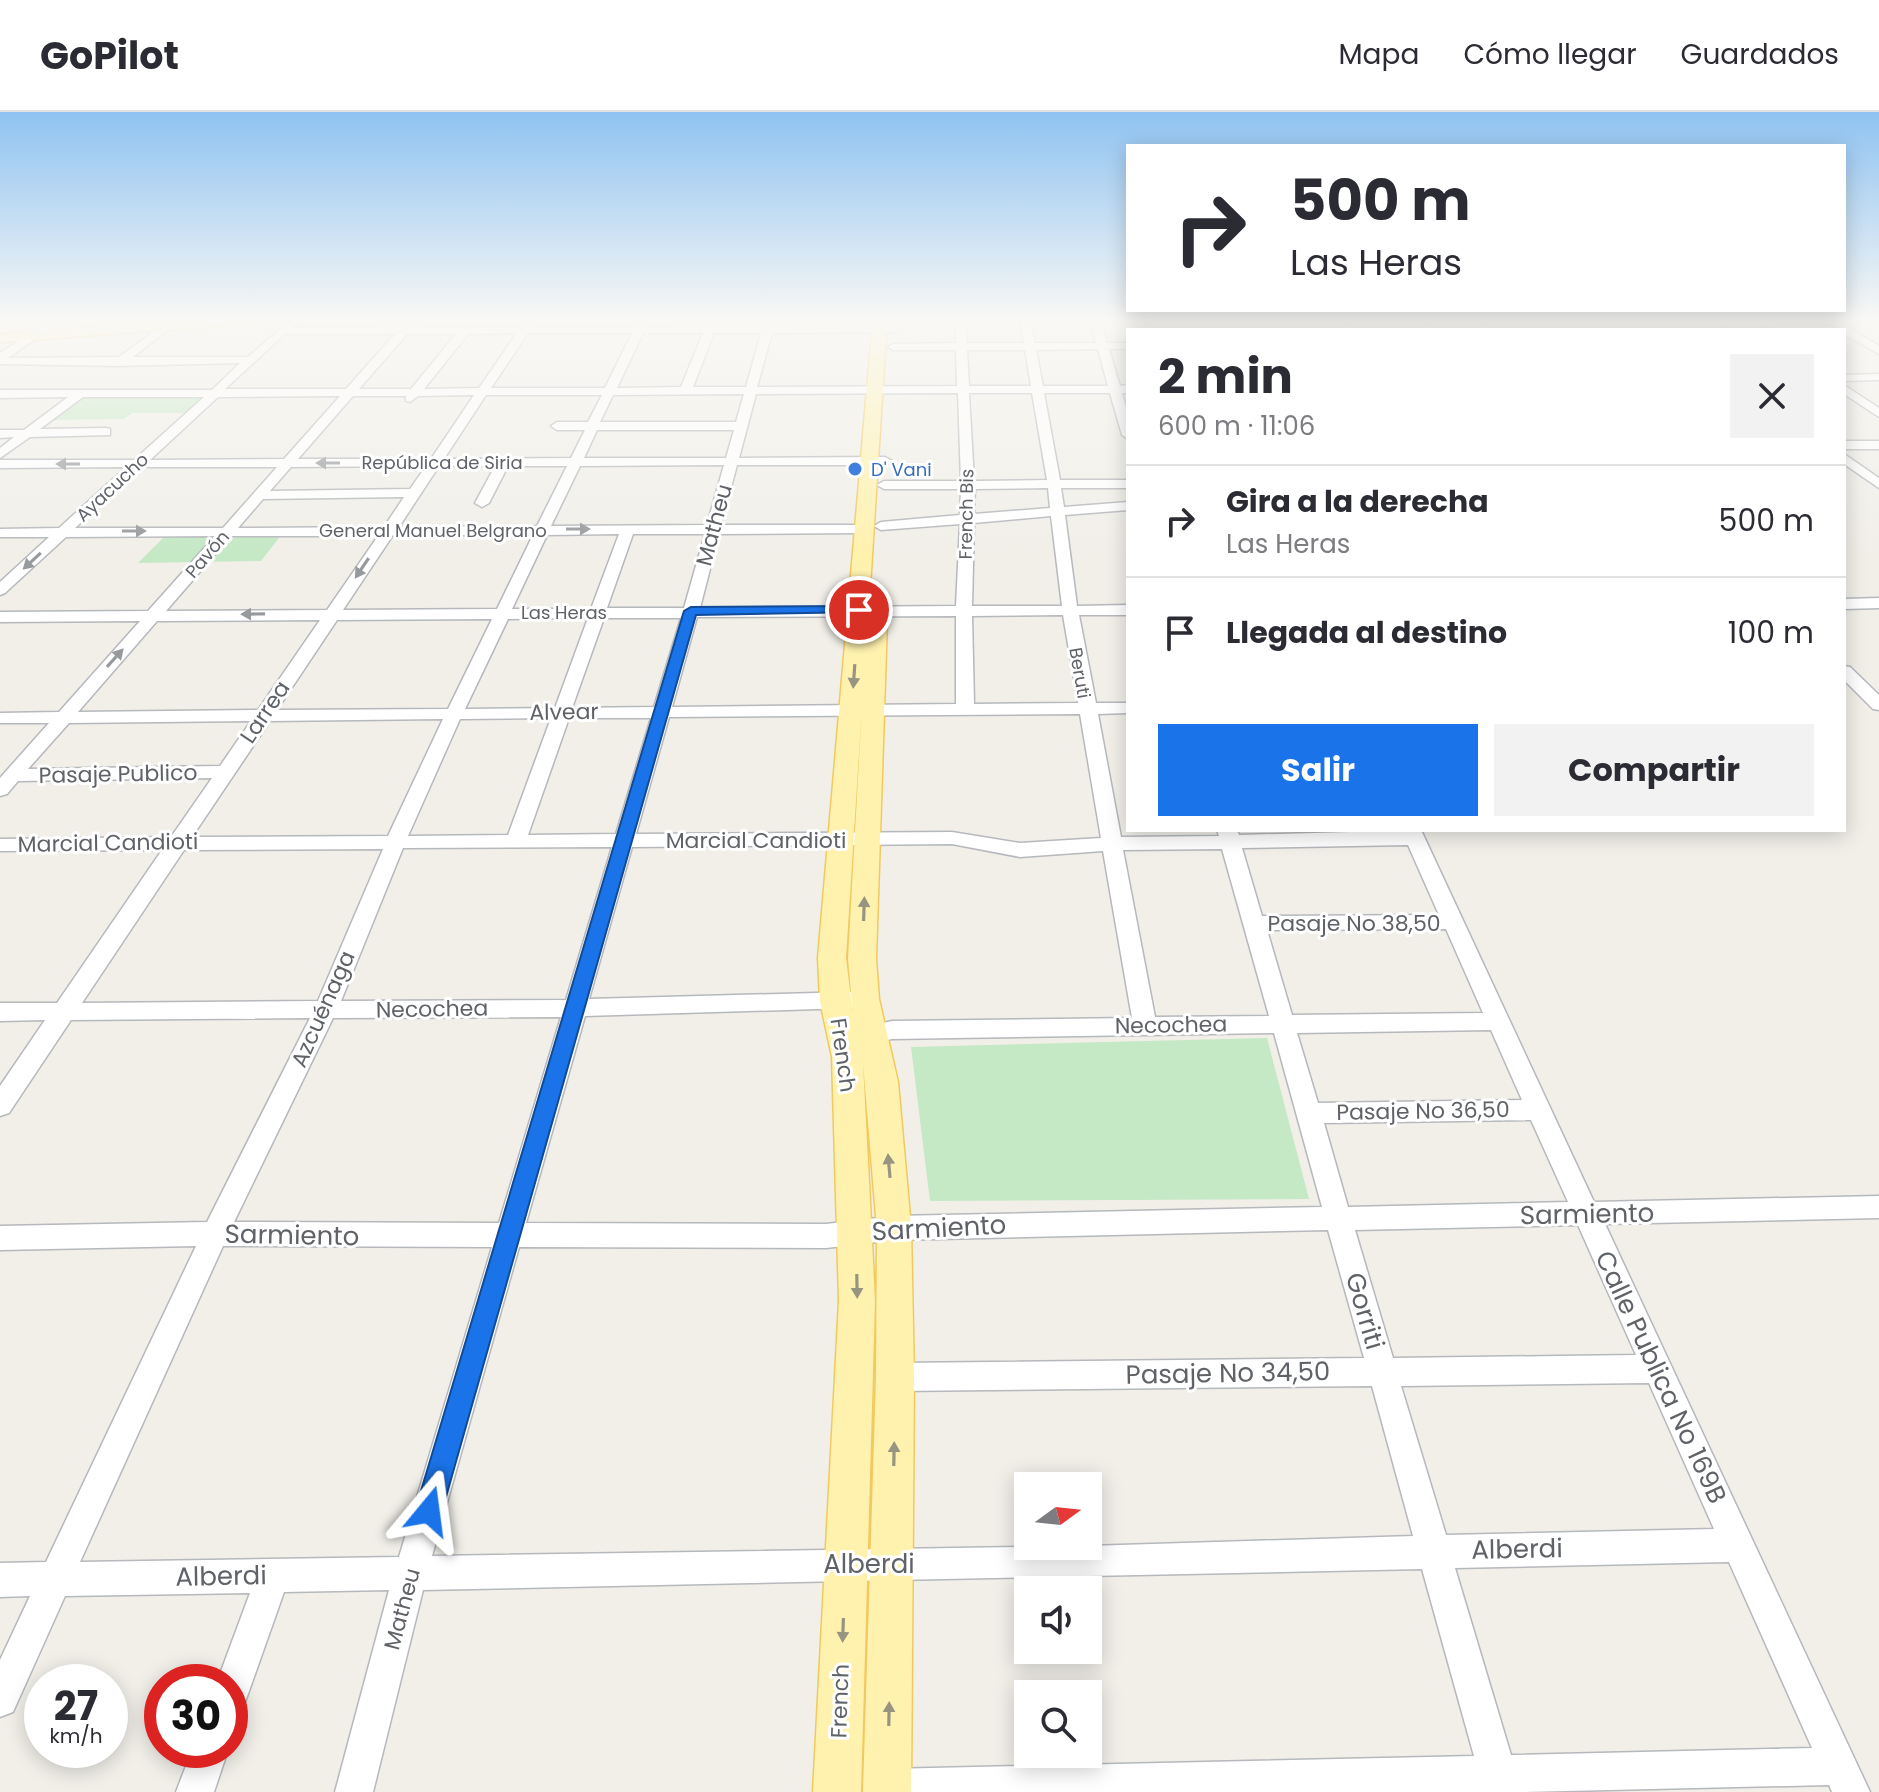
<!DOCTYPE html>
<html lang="es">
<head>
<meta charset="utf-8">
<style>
	:root { --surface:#fff; --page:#f2f2f3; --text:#2b2b33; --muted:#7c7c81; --line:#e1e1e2; --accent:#1a73e8 }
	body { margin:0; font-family:Poppins,sans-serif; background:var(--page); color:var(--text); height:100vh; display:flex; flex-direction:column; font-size:30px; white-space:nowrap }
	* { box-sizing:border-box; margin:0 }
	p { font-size:26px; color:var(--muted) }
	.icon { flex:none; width:44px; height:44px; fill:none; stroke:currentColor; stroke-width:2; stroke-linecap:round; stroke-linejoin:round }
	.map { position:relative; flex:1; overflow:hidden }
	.panel { position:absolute; left:1126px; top:216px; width:720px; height:504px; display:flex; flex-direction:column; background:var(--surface); border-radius:0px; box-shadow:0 4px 20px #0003 }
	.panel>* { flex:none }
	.top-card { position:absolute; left:1126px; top:32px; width:720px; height:168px; border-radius:0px; box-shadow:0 4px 20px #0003; background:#fff; color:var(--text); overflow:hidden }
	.needle { width:52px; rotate:75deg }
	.tools { position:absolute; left:1014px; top:1360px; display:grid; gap:16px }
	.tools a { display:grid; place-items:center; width:88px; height:88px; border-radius:0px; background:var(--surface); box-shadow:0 4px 20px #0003; font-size:40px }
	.speed { position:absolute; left:24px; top:1552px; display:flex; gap:16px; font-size:40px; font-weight:700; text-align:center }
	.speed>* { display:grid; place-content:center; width:104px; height:104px; border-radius:50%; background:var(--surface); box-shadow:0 4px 20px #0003; line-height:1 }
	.speed small { font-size:20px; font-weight:400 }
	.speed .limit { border:12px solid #d22; background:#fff; color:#111 }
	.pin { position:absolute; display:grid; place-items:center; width:68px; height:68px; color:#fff; margin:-34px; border:4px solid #fff; border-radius:50%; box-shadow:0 2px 8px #0007 }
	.me { position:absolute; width:88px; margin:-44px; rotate:16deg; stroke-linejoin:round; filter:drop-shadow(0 0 6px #0008) }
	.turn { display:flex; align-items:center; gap:28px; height:168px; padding:0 32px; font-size:36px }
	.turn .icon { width:104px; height:104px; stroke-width:2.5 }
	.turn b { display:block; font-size:56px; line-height:68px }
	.round { display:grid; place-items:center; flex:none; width:84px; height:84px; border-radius:0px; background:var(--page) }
	.overview { display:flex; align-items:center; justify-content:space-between; height:136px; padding:0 32px }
	h1 { font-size:48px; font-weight:700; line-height:60px }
	.action { display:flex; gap:16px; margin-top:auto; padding:16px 32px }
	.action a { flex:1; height:92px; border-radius:0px; background:var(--accent); color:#fff; font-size:32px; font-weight:700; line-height:92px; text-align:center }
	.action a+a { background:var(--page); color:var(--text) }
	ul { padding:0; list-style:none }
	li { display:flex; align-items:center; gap:24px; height:112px; padding:0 32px; border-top:2px solid var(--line) }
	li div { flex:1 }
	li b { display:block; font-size:30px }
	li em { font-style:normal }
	header { display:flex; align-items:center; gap:48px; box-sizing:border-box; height:112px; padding:0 40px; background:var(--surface); border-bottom:2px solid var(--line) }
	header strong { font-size:38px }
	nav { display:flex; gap:44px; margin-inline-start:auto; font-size:28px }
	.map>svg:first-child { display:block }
	.green { fill:#c5e8c5 }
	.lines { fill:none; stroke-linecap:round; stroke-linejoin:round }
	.minor-casing { stroke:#b5b8bc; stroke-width:3 }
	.major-casing { stroke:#f2c960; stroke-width:3 }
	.minor { fill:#fff; fill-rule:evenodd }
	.major { fill:#fff2af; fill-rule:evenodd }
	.oneway { fill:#979a9d }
	.oneway2 { fill:#979581 }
	.route { fill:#1a73e8; stroke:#114b97; stroke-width:2 }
	.shop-dot { fill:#3f7fe0; stroke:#fff; stroke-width:3 }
	.labels { text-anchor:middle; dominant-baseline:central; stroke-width:6; stroke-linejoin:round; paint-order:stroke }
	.far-street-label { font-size:18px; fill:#5f6368; stroke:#fff }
	.far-shop-label { font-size:18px; fill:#366cbe; stroke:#fff; text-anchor:start }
	.street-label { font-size:22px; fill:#5f6368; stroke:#fff }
	.near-street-label { font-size:26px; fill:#5f6368; stroke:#fff }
</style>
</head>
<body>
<header>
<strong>GoPilot</strong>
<nav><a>Mapa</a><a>Cómo llegar</a><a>Guardados</a></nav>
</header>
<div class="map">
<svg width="1879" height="1680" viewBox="0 0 1879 1680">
	<rect width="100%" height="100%" fill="#f1efe8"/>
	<path class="green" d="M89 283 205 285 187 301H132L124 307 51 308 80 286Z
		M285 418 261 449 138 451 170 419Z
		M1267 926 1309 1087 930 1089 911 935Z"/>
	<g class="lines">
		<defs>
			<path id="minor" d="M53 207H64L8 246 119 245 171 207H182L133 245H248L292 207 297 210 292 216 401 215 409 207H419L412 215H521L527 207H537L532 215H635L639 207H649L646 215 706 214 709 207H719L716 214H763L765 207H775L773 214H894L899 217 894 220 772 221 757 275 957 274 956 238H893L888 235 893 232 956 231 955 207H965L967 231H1024L1020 207H1030L1035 231H1096L1090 207H1100L1107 231H1128V237H1109L1120 274 1128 273V281H1122L1128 302V327L1122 323 1110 281H1044L1060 368H1128V376H1061L1064 395 1128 390V398L1065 403 1077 494 1128 493V503H1079L1096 591H1128V601L1098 602 1121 725 1219 724 1217 718H1237L1239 723 1421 718 1594 1090 1879 1084V1106L1605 1112 1870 1680H1832L1829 1673 1522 1680H870L868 1676 874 1663 887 1657 1474 1644 1422 1457 423 1478 373 1680H335L389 1478 284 1480 243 1596 230 1601V1570H217L250 1481 65 1484 13 1600 0 1605V1548L30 1484 0 1485V1451L46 1450 196 1134 0 1138V1114L207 1110 310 906 71 908 9 1001 0 1004V974L45 908 0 909V891H57L162 738 0 739V727L171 725 212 666 18 669 7 682 0 684V666L49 611H0V601L59 600 140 509 0 510V500L148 499 215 424 66 425 5 481 0 483V470L49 425H0V417L59 416 126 355 0 356V348H134L204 285H83L40 317 106 316 110 317V323L30 325 0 346V336L14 325 0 326V318H24L68 285 0 286V278H212L240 251 118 254 0 252V241ZM517 221 479 276 424 277 468 222ZM528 221H632L605 276H491ZM643 221H703L681 275 617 276ZM714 221H761L746 275H693ZM285 222H395L346 277H225ZM407 222H456L411 277H359ZM1098 237 1108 274H1043L1036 238ZM967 238H1025L1031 274H969ZM958 281 961 369H884L877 373 884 377H961L960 403 881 410 874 414 881 418 960 412 956 494 700 496 719 422 865 421 872 417 865 413H721L737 353H885L892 349 885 345 739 346 756 282ZM969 281H1032L1047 368 974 369ZM744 282 736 310H600L613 283ZM474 283 431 347H298L353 284H406V289L410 290 418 284ZM486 283H602L588 310H557L551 314 557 318H585L571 346 444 347ZM340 284 284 347 150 348 218 285ZM597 318H734L726 346H584ZM724 353 707 413 551 414 580 354ZM426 354 410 377 270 379 291 355ZM439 354H495L475 391 482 395 489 391 508 354H567L537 414 399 415ZM141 355H277L223 416H75ZM1048 376 1050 396 974 402 975 377ZM404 385 384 415 238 416 263 387ZM1051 404 1062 494H972L974 411ZM619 422 591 497H512L547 423ZM633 422H705L684 496H607ZM393 423H533L497 497 343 498ZM231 424H378L327 498 166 499ZM1063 503 1078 591 974 592 972 504ZM956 504V592L672 595 697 505ZM588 506 555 596 465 597 508 507ZM604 506H681L654 595 572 596ZM492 507 448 597 277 598 337 508ZM320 508 258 598 78 600 157 509ZM1080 602 1101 726 1020 731 952 720 636 722 669 605ZM551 606 508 723 408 724 460 607ZM569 606H651L616 722 528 723ZM443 607 388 724 192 725 270 609ZM251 609 220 654 28 657 69 611ZM952 732 1020 745 1103 739 1132 906 892 909 852 918 848 924 852 930 860 933 892 927 1274 921 1322 1095 894 1104 826 1112 526 1111 585 904 851 896 859 894 862 888 859 882 851 880 589 887 632 735ZM1408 733 1439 803 1262 804 1242 736ZM612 735 566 888 341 889 403 736ZM383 737 318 889 82 891 184 738ZM1222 737 1269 904 1155 905 1123 738ZM1446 817 1483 901 1292 903 1267 818ZM561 905 499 1111 234 1110 333 906ZM1491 918 1522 988 1318 991 1297 921ZM1531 1008 1568 1090 1348 1095 1324 1011ZM1578 1113 1636 1243 1393 1246 1355 1118ZM1328 1118 1364 1246 895 1251 884 1255 880 1265 884 1275 895 1279 1372 1274 1413 1424 1088 1434 432 1444 519 1135 826 1136 894 1128ZM223 1134 492 1135 399 1445 80 1450ZM1649 1271 1714 1417 1446 1423 1401 1274ZM1729 1450 1812 1636 1511 1643 1455 1456Z
				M1152 207H1162L1167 218H1157Z
				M1208 207H1218L1224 218H1214Z
				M1278 207H1288L1295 218H1285Z
				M1347 207H1357L1366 218H1355Z
				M1409 207H1419L1429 218H1418Z
				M1466 207H1477L1487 218H1476Z
				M1879 207V211L1843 212 1879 234V242L1844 222V218L1829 212 1578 216 1573 213 1578 210Z
				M1879 262V268L1844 269V263Z
				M1844 273 1879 296V305L1844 282Z
				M1844 329H1879V337H1844Z
				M1844 342 1879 366V376L1844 352Z
				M1879 486V496L1844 497V487Z
				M1844 554 1850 555 1879 583V598L1873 597 1844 568Z
				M192 1638H228L214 1680H176Z"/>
			<path id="major" d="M212 207H269L262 211 0 230V222Z
				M873 207H887L868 507 877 502 887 508 876 847 879 887 898 970 911 1116 914 1265 911 1680H863L876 1265 877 1116 863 951 875 1189 861 1680H813L839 1189 832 945 820 889 818 846ZM862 594 848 847 853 903 846 846Z"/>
		</defs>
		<use href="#minor" class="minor-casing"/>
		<use href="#major" class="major-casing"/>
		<use href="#minor" class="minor"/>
		<use href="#major" class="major"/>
	</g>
	<defs><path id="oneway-solid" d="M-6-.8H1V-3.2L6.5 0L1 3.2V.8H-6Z" transform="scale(2)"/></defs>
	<g class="oneway">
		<use href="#oneway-solid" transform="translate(328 351) rotate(180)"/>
		<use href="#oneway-solid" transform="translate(68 352) rotate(180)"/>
		<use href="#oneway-solid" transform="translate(578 417)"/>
		<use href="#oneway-solid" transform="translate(134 419)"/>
		<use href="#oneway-solid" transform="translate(32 449) rotate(137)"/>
		<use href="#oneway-solid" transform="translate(362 456) rotate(124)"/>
		<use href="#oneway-solid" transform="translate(253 502) rotate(179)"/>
		<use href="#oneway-solid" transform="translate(115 546) rotate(-48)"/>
	</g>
	<g class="oneway2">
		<use href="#oneway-solid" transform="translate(854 564) rotate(94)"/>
		<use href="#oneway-solid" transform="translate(864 797) rotate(-88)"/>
		<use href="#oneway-solid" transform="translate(889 1054) rotate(-95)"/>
		<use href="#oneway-solid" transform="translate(857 1174) rotate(89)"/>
		<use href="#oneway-solid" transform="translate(894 1342) rotate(-89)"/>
		<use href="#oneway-solid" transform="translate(843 1518) rotate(92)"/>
		<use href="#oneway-solid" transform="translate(889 1602) rotate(-89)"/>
	</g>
	<linearGradient id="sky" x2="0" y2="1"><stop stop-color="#8fc3f1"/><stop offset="0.47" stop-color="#f9f8f5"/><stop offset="1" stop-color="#f9f8f5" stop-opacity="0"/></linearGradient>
	<rect width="1879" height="442" fill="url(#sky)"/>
	<path class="route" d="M859 494 866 498 864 500 696 503 442 1399 438 1409 429 1413 419 1409 415 1399 684 499 691 495Z"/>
	<circle class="shop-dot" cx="855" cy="357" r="8"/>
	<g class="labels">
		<g class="far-street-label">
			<text x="442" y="350">República de Siria</text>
			<text transform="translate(112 375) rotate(-43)">Ayacucho</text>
			<text transform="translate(966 402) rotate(-89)">French Bis</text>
			<text x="433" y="418">General Manuel Belgrano</text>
			<text transform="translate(207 442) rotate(-49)">Pavón</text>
			<text x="564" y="500">Las Heras</text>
			<text transform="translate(1080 561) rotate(80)">Beruti</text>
		</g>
		<g class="far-shop-label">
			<text x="871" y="357">D' Vani</text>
		</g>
		<g class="street-label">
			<text transform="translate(714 413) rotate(-75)">Matheu</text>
			<text transform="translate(265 600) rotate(-56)">Larrea</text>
			<text transform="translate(564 600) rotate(-1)">Alvear</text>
			<text transform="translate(118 662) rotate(-1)">Pasaje Publico</text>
			<text x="756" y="728">Marcial Candioti</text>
			<text transform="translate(108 731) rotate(-1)">Marcial Candioti</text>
			<text x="1354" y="811">Pasaje No 38,50</text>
			<text transform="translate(323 897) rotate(-66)">Azcuénaga</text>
			<text transform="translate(432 897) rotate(-1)">Necochea</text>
			<text transform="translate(1171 913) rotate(-1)">Necochea</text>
			<text transform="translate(843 943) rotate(82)">French</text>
			<text transform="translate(1423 999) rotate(-1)">Pasaje No 36,50</text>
			<text transform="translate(402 1497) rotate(-75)">Matheu</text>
			<text transform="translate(840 1589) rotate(-88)">French</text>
		</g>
		<g class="near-street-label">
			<text transform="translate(1587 1102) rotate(-1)">Sarmiento</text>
			<text transform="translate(939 1116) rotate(-3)">Sarmiento</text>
			<text transform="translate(292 1123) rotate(1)">Sarmiento</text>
			<text transform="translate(1365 1199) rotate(74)">Gorriti</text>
			<text transform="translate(1228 1261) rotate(-1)">Pasaje No 34,50</text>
			<text transform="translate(1661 1265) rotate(65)">Calle Publica No 169B</text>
			<text transform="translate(1517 1437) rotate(-1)">Alberdi</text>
			<text x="869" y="1452">Alberdi</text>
			<text transform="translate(221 1464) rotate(-1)">Alberdi</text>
		</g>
	</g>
</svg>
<div class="tools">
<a><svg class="needle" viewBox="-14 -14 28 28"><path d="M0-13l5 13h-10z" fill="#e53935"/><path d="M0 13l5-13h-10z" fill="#7c7c81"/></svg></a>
<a><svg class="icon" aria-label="sound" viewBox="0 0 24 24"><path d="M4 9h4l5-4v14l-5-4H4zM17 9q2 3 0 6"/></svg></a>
<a><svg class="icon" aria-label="search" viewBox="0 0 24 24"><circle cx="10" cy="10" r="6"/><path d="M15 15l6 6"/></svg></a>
</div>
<div class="speed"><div>27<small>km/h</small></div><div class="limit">30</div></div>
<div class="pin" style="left:859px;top:498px;background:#d93025"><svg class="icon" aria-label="arrive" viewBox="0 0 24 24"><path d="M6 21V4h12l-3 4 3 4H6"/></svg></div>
<svg class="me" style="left:429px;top:1399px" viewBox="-20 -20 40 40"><path d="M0-17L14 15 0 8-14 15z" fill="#1a73e8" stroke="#fff" stroke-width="4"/></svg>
<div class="top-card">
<div class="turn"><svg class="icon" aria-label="right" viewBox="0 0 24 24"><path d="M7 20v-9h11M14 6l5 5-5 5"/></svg><div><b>500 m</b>Las Heras</div></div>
</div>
<section class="panel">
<div class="overview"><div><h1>2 min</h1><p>600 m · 11:06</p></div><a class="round"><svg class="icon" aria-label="close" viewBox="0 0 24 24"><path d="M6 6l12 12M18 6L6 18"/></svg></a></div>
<ul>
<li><svg class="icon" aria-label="right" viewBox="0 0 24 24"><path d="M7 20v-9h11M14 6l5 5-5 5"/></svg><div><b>Gira a la derecha</b><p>Las Heras</p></div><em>500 m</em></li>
<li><svg class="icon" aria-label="arrive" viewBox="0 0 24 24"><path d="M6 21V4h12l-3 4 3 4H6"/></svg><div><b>Llegada al destino</b></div><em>100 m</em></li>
</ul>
<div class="action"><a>Salir</a><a>Compartir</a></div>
</section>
</div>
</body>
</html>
